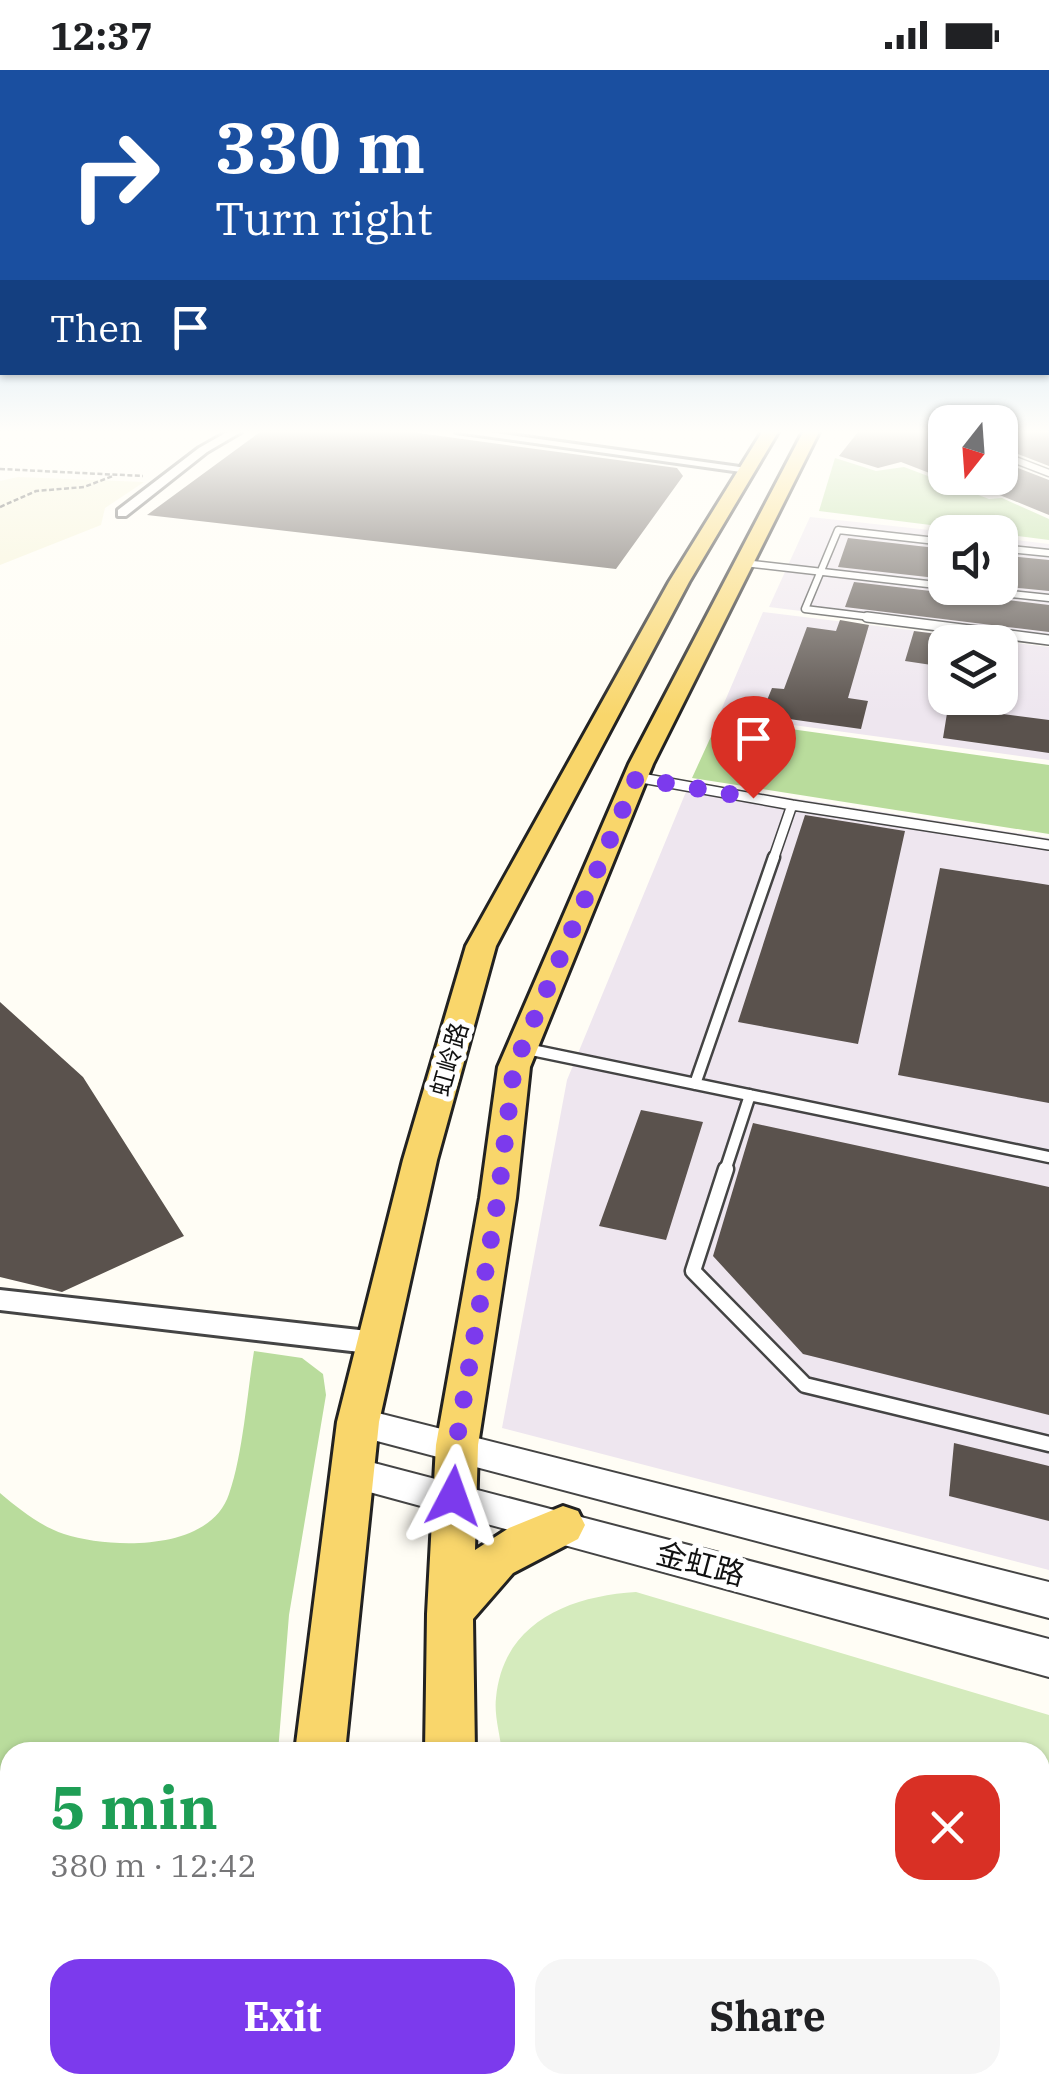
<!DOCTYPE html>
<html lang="en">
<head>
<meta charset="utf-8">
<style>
	:root { --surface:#fff; --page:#f6f6f6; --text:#202124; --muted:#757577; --accent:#7c3aed }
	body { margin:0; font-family:"IBM Plex Serif","Noto Sans SC",serif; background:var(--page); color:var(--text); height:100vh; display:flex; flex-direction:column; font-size:38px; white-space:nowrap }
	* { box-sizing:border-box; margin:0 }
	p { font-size:32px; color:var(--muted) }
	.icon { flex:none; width:55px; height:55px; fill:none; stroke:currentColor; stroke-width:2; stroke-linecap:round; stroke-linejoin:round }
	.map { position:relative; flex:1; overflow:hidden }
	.sheet { position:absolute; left:0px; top:1672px; width:1050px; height:352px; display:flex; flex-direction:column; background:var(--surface); border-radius:30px 30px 0 0; box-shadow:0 2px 8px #0004 }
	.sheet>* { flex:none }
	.hud { position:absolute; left:0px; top:0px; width:1050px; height:305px; box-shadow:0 2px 8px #0004; background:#1a4fa0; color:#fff; overflow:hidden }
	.needle { width:65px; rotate:197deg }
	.tools { position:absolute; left:928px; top:335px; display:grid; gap:20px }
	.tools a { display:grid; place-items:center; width:90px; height:90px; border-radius:20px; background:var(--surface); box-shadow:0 2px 8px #0004; font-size:50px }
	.pin { position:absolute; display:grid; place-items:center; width:85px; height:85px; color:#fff; margin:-102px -42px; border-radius:50% 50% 50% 0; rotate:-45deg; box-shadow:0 0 10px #0007 }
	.pin .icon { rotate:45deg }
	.me { position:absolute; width:110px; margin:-55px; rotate:4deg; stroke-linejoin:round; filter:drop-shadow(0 0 8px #0008) }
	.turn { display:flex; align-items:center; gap:35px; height:210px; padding:0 50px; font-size:45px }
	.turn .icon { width:130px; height:130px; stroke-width:2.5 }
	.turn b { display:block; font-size:70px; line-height:85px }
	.then { display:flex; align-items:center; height:95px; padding:0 50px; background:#0003; gap:20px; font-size:38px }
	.round { display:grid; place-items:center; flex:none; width:105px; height:105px; border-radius:30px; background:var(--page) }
	.summary { display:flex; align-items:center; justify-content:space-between; height:170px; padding:0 50px }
	h1 { font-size:60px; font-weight:700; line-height:75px; color:#1e9e55 }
	.primary-button { display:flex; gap:20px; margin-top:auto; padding:20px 50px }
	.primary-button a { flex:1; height:115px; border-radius:30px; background:var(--accent); color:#fff; font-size:40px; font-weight:700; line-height:115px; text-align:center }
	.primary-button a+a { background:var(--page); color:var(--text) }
	.status { display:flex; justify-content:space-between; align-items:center; height:70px; padding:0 50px; background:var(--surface); direction:ltr }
	.status svg { height:28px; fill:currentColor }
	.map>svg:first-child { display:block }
	.industrial { fill:#eee6ef; fill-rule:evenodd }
	.farmland { fill:#f6f3d4 }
	.green { fill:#d5ebbd }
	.forest { fill:#b9dc9c }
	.building { fill:#5a524d }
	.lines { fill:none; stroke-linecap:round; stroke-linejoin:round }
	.service-far3-casing { stroke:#444; stroke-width:9 }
	.service-far2-casing { stroke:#444; stroke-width:12 }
	.service-far1-casing { stroke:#444; stroke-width:15 }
	.service-casing { stroke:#444; stroke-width:19 }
	.minor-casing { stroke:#444; stroke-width:6 }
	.tertiary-casing { stroke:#444; stroke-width:4 }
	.primary-casing { stroke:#222; stroke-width:6 }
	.path { stroke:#333; stroke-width:2.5; stroke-dasharray:5 2.5; stroke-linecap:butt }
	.service-far3 { stroke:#fff; stroke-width:6 }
	.service-far2 { stroke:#fff; stroke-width:9 }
	.service-far1 { stroke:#fff; stroke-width:10 }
	.service { stroke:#fff; stroke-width:14 }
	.minor { fill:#fff; fill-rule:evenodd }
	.tertiary { fill:#fff; fill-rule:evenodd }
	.primary { fill:#f9d66b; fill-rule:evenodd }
	.route { stroke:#7c3aed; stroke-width:18; stroke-dasharray:0 32.4 }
	.labels { text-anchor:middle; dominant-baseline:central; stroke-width:10; stroke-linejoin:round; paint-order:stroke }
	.street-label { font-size:25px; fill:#111; stroke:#fff }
	.near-street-label { font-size:30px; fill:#111; stroke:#fff }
</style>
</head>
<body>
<div class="status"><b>12:37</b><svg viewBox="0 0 49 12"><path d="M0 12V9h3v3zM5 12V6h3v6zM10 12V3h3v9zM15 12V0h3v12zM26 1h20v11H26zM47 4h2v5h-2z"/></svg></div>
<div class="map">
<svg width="1049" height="2024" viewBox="0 0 1049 2024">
	<rect width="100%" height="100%" fill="#fffdf5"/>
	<path class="industrial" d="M810 447 948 462H945V518H1000V468L1049 474V572L769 537Z
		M763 542 1049 577V690L719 645ZM945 572H1000V628H945Z
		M690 712 1049 768V1500L502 1358 567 1010Z"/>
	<path class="farmland" d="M18 407 144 412 105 438 101 455 0 495V411Z"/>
	<path class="green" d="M636 1522 1049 1645V2024H508V2015H1040V1682H502C500 1665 494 1645 496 1628 503 1552 570 1526 636 1522Z"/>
	<path class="forest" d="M835 388 876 401 904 397 989 429 1002 428 1049 449V470L819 441Z
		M719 649 1049 695V764L692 708Z
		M254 1281 302 1288 323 1304 326 1325 289 1545 278 1682H10V2015H34V2024H0V1423C19 1439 40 1456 64 1464 111 1479 210 1482 229 1424 243 1384 247 1324 254 1281Z"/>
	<path class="building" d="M260 362H411L677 398 683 406 616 499 147 445Z
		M858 362H936L945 366V409L901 392 878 398 839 386Z
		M1000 362H1049V396L1000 377Z
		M1000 391 1049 410V445L958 408H1000Z
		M848 468 945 479V509L838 497Z
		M1000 485 1049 490V521L1000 516Z
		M854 512 1049 535V562L845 537Z
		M840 550 869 555 848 628 868 631 861 659 761 645 772 618 784 619 807 557 836 561Z
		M914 561 945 565V597L905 591Z
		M948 637 1049 650V683L943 668Z
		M805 745 905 761 858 974 738 952Z
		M940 798 1049 815V1033L898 1005Z
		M0 932 83 1007 184 1166 62 1222 0 1207Z
		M641 1040 703 1052 666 1170 599 1156Z
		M753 1053 1049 1117V1345L803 1284 713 1186Z
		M954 1373 1049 1396V1451L949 1426Z"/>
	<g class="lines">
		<defs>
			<path id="service-far3" d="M1000 384 1049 403
				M1000 478 1049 483
				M744 493 945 516
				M956 518 1049 528
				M887 549 805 539 838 460 945 472"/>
			<path id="service-far2" d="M867 547 1049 570
				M636 707 792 735
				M773 790 792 735 1049 775"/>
			<path id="service-far1" d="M522 978 1049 1087
				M695 1014 774 787
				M725 1101 750 1025"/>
			<path id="service" d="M726 1099 693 1201 805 1315 1049 1374"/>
			<path id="minor" d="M227 362H241L207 382 126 446H118V440L199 378Z
				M456 362H489L754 399 748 403Z
				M0 1220 377 1262 387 1265 391 1273 387 1281 377 1284 0 1240Z"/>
			<path id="tertiary" d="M358 1338 1049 1512V1548L358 1366 346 1362 341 1352 346 1342Z
				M351 1387 1049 1569V1607L351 1417 338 1413 333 1402 338 1391Z"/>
			<path id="primary" d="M762 362H778L689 512 496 876 437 1090 379 1352 345 1682H295L337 1352 403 1090 466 876 669 512Z
				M803 362H819L653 694 530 997 516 1128 478 1375 475 1480 509 1458 563 1436 578 1441 585 1455 578 1469 513 1503 473 1549 475 1682H425L427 1544 436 1375 480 1128 498 997 629 694Z
				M273 2015H331V2024H273Z
				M423 2015H481V2024H423Z"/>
		</defs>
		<use href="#service-far3" class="service-far3-casing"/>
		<use href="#service-far2" class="service-far2-casing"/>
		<use href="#service-far1" class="service-far1-casing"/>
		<use href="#service" class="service-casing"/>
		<use href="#minor" class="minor-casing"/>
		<use href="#tertiary" class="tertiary-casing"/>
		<use href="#primary" class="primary-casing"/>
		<path class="path" d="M0 399 143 406
			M0 437 36 421 84 417 113 406"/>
		<use href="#service-far3" class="service-far3"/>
		<use href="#service-far2" class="service-far2"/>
		<use href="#service-far1" class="service-far1"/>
		<use href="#service" class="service"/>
		<use href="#minor" class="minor"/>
		<use href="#tertiary" class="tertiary"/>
		<use href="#primary" class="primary"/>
	</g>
	<linearGradient id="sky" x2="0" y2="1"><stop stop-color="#95c6ee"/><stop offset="0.56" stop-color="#fffefa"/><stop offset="1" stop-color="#fffefa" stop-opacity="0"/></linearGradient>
	<rect width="1049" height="646" fill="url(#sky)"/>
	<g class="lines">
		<path class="route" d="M453 1426 456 1374 498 1128 514 997 636 708 753 728"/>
	</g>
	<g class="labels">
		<g class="street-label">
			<text transform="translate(449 989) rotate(-74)">虹岭路</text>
		</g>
		<g class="near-street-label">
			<text transform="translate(701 1493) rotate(15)">金虹路</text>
		</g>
	</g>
</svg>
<div class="tools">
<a><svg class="needle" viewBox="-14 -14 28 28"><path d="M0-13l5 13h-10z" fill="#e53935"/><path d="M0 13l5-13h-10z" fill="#757577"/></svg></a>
<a><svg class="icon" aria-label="sound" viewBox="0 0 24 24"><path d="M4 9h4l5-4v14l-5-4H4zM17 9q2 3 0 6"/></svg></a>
<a><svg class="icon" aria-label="layers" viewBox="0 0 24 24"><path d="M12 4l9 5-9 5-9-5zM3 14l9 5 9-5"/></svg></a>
</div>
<div class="pin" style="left:753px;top:728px;background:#d93025"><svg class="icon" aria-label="arrive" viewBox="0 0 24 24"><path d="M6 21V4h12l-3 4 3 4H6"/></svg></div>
<svg class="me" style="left:453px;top:1426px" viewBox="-20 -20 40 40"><path d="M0-17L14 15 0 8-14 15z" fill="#7c3aed" stroke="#fff" stroke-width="4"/></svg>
<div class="hud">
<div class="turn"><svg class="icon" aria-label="right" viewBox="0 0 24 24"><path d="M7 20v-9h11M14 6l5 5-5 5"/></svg><div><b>330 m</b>Turn right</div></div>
<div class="then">Then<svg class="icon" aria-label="arrive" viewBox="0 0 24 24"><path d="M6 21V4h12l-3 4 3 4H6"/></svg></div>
</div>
<section class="sheet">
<div class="summary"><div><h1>5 min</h1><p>380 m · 12:42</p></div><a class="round" style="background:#d93025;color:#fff"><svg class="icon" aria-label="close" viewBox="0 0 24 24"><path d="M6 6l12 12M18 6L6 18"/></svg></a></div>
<div class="primary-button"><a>Exit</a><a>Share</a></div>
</section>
</div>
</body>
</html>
